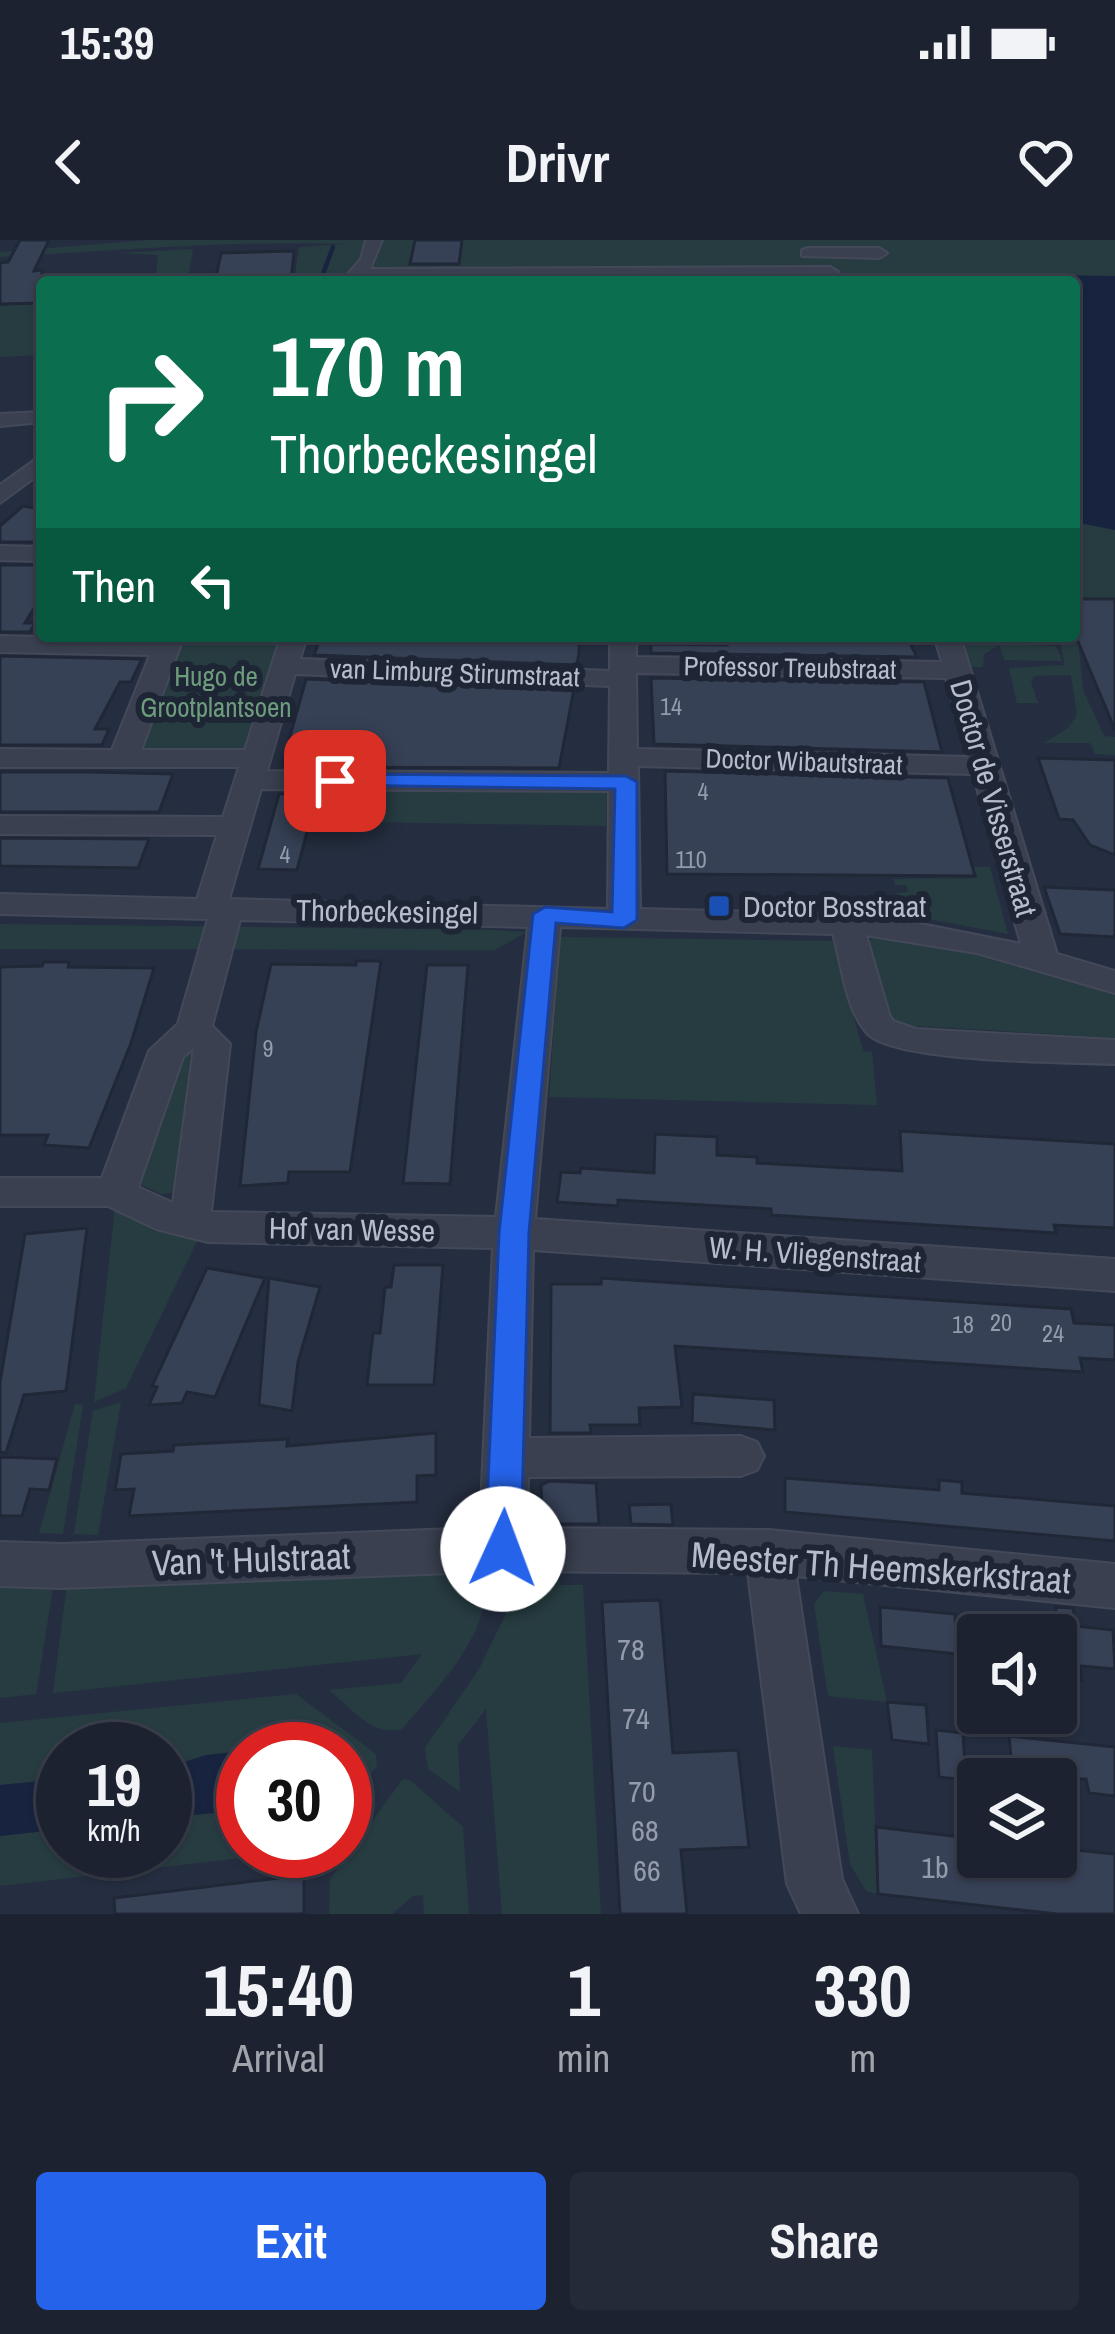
<!DOCTYPE html>
<html lang="en">
<head>
<meta charset="utf-8">
<style>
	:root { --surface:#1c2230; --page:#252a38; --text:#f1f3f6; --muted:#a0a4ab; --line:#3a3f4c; --accent:#2563eb }
	body { margin:0; font-family:"Archivo Narrow",sans-serif; background:var(--page); color:var(--text); height:100vh; display:flex; flex-direction:column; font-size:45px; white-space:nowrap }
	* { box-sizing:border-box; margin:0 }
	p { font-size:39px; color:var(--muted) }
	.icon { flex:none; width:66px; height:66px; fill:none; stroke:currentColor; stroke-width:2; stroke-linecap:round; stroke-linejoin:round }
	.map { position:relative; height:1674px; overflow:hidden }
	.drawer { display:flex; flex-direction:column; background:var(--surface); flex:1 }
	.drawer>* { flex:none }
	.banner { position:absolute; left:36px; top:36px; width:1044px; height:366px; border-radius:12px; box-shadow:0 3px 9px #0004,0 0 0 3px var(--line); background:#0b6e4f; color:#fff; overflow:hidden }
	.controls { position:absolute; left:957px; top:1374px; display:grid; gap:24px }
	.controls a { display:grid; place-items:center; width:120px; height:120px; border-radius:12px; background:var(--surface); box-shadow:0 3px 9px #0004,0 0 0 3px var(--line); font-size:60px }
	.speed { position:absolute; left:36px; top:1482px; display:flex; gap:24px; font-size:60px; font-weight:700; text-align:center }
	.speed>* { display:grid; place-content:center; width:156px; height:156px; border-radius:50%; background:var(--surface); box-shadow:0 3px 9px #0004,0 0 0 3px var(--line); line-height:1 }
	.speed small { font-size:30px; font-weight:400 }
	.speed .limit { border:18px solid #d22; background:#fff; color:#111 }
	.pin { position:absolute; display:grid; place-items:center; width:102px; height:102px; color:#fff; margin:-51px; border-radius:24px; box-shadow:0 6px 18px #0006 }
	.me { position:absolute; width:132px; margin:-66px; rotate:2deg; stroke-linejoin:round; filter:drop-shadow(0 0 9px #0008) }
	.turn { display:flex; align-items:center; gap:42px; height:252px; padding:0 36px; font-size:54px }
	.turn .icon { width:156px; height:156px; stroke-width:2.5 }
	.turn b { display:block; font-size:84px; line-height:102px }
	.then { display:flex; align-items:center; height:114px; padding:0 36px; background:#0003; gap:24px; font-size:45px }
	.eta { display:flex; justify-content:space-evenly; align-items:center; height:204px; text-align:center }
	.eta b { font-size:72px; font-weight:700; line-height:84px }
	.primary-button { display:flex; gap:24px; margin-top:auto; padding:24px 36px }
	.primary-button a { flex:1; height:138px; border-radius:12px; background:var(--accent); color:#fff; font-size:48px; font-weight:700; line-height:138px; text-align:center }
	.primary-button a+a { background:var(--page); color:var(--text) }
	.status { display:flex; justify-content:space-between; align-items:center; height:84px; padding:0 60px; background:var(--surface); direction:ltr }
	.status svg { height:33px; fill:currentColor }
	header { display:flex; justify-content:space-between; align-items:center; height:156px; padding:0 36px; background:var(--surface); font-size:54px; font-weight:700 }
	.map>svg:first-child { display:block }
	.green { fill:#273c41 }
	.water { fill:#18243f }
	.lines { fill:none; stroke-linecap:round; stroke-linejoin:round }
	.stream { stroke:#18243f; stroke-width:4.5 }
	.building { fill:#374156; stroke:#202737; stroke-width:3 }
	.minor-casing { stroke:#434959; stroke-width:4 }
	.minor { fill:#3a4050; fill-rule:evenodd }
	.route { fill:#2563eb; stroke:#184099; stroke-width:3 }
	.transit-dot { fill:#1a4fb4; stroke:#1e2535; stroke-width:4.5 }
	.labels { text-anchor:middle; dominant-baseline:central; stroke-width:12; stroke-linejoin:round; paint-order:stroke }
	.number-label { font-size:24px; fill:#949bac }
	.far-street-label { font-size:27px; fill:#b6bccb; stroke:#1e2535 }
	.far-park-label { font-size:27px; fill:#6d9c7d; stroke:#1e2535 }
	.street-label { font-size:30px; fill:#b6bccb; stroke:#1e2535 }
	.poi-label { font-size:30px; fill:#b6bccb; stroke:#1e2535; text-anchor:start }
	.near-number-label { font-size:30px; fill:#949bac }
	.near-street-label { font-size:36px; fill:#b6bccb; stroke:#1e2535 }
</style>
</head>
<body>
<div class="status"><b>15:39</b><svg viewBox="0 0 49 12"><path d="M0 12V9h3v3zM5 12V6h3v6zM10 12V3h3v9zM15 12V0h3v12zM26 1h20v11H26zM47 4h2v5h-2z"/></svg></div>
<header><svg class="icon" aria-label="back" viewBox="0 0 24 24"><path d="M15 5l-7 7 7 7"/></svg>Drivr<svg class="icon" aria-label="heart" viewBox="0 0 24 24"><path d="M12 20l-8-8c-3-5 5-10 8-4 3-6 11-1 8 4z"/></svg></header>
<div class="map">
<svg width="1115" height="1674" viewBox="0 0 1115 1674">
	<rect width="100%" height="100%" fill="#252e40"/>
	<path class="green" d="M150 0H1115V359H1074V42H294L299 7 347 4C232 0 115 11 0 17V12Z
		M193 9 187 42H105L115 36 156 34 158 15 117 13Z
		M0 62 42 63V115L0 117V66H10Z
		M183 396H286L246 510 148 512 139 507Z
		M960 396 1027 397V401L1003 404 1056 406 1062 421 1005 420 999 405 984 414 983 427H970Z
		M1059 398H1078L1083 450 1104 496 1115 497V515L1095 514 1090 503H1044L1068 488 1077 475 1071 435 1034 436 1031 442 1038 463H1017L1009 428 1065 425Z
		M372 549 607 551 606 586 369 582Z
		M973 627H990L1008 694 902 674 897 653 908 652 906 645H895L894 639 977 638Z
		M0 684 492 690 527 692 495 710 0 709Z
		M560 697 833 701 863 811 872 812 877 865 549 857Z
		M873 697 966 712 1115 755V798L917 786 910 793 890 782 867 704Z
		M184 812 200 814 179 952 161 954 135 942Z
		M115 966 154 991 198 999 126 1148 94 1162Z
		M121 1162 98 1295 74 1294 93 1171Z
		M75 1164 83 1165 63 1294 39 1293Z
		M559 1327 560 1345H583L601 1674H502L486 1469 458 1505 460 1552 428 1529 425 1508 479 1429 526 1333Z
		M485 1331C495 1391 438 1447 402 1489 374 1498 350 1467 329 1450L401 1443 422 1414 53 1453 67 1343Z
		M0 1341 54 1342 36 1454 0 1458Z
		M824 1351 863 1354 887 1462 828 1456 814 1364Z
		M296 1454 376 1514 377 1526 345 1566V1509H243L165 1528V1509H63V1539L0 1545V1483Z
		M833 1506 872 1510 878 1654 866 1651 850 1624Z
		M403 1539 410 1540 463 1587 469 1674H424L423 1655 413 1656 392 1674H329L330 1639Z
		M243 1570V1611H301L0 1646V1596L63 1589V1611H165V1578Z"/>
	<path class="water" d="M973 34 1115 36V290L1074 282V42H893Z
		M243 1511V1570L165 1578V1528L206 1515Z
		M63 1539V1589L0 1596V1545Z"/>
	<g class="lines">
		<path class="stream" d="M320 42 333 7"/>
	</g>
	<path class="building" d="M20 0H49L34 31 42 30V63L0 64V23L8 22Z
		M415 0H462L459 24H410Z
		M294 11 291 42H215L221 13Z
		M23 266 42 269V302H0V286Z
		M0 325H42V355L25 383H35L30 392H0Z
		M1074 359H1115V490L1074 392Z
		M330 396 579 401V412L577 425 314 415 319 402 328 403Z
		M726 398 909 401 917 417 651 413V404L727 405Z
		M0 416 142 419 131 442H120L95 489H109L102 505H0Z
		M651 438 924 442 942 512 654 504Z
		M306 439 574 449 559 528 287 527 282 525Z
		M1038 518 1115 520V615L1090 605 1073 580 1059 579Z
		M665 531 948 538 975 636 667 634Z
		M0 532H91L173 534 159 572H0Z
		M279 554H317L297 630 258 629Z
		M0 598 149 599 138 628 0 626Z
		M1044 647 1115 650V697L1060 694Z
		M356 721H381L350 932H289L288 943 240 946 256 792 271 724 356 725Z
		M44 722H69L68 727 154 728 131 803 89 908 44 905 48 895H0V727L42 726Z
		M427 725H468L450 944 403 943Z
		M900 891 1115 904V988L1054 985 1056 993 771 975V969L618 960V966L557 962 561 932 580 933 581 928 654 933 655 894 717 897V915L757 917V923L902 931Z
		M87 988 66 1151 24 1155 6 1213 0 1212V1142L25 994Z
		M394 1025H443L434 1145H367L373 1093H380L385 1047H391Z
		M207 1028 265 1038 215 1157 187 1152 182 1163 149 1165 157 1147 152 1146Z
		M269 1038 320 1047 298 1122 292 1171 259 1165Z
		M601 1038 1071 1069 1074 1083 1115 1085V1120L1080 1118 1083 1132 675 1106 682 1167 639 1168 640 1185H590L591 1193H550L551 1044H601Z
		M693 1154 774 1160 775 1190 692 1183Z
		M436 1193V1235L417 1236V1262L129 1276 134 1249 115 1250 121 1214 173 1211 174 1205 288 1199 287 1206Z
		M0 1217 57 1219 49 1250 30 1249 22 1276H0Z
		M785 1238 939 1250V1240L962 1242V1253L1115 1266V1301L785 1272Z
		M550 1241 596 1243 599 1284H543L541 1245Z
		M671 1264 673 1285 631 1284 629 1265Z
		M660 1360 673 1513 738 1510 749 1607 681 1610 687 1674H620L602 1362Z
		M880 1367 955 1374 957 1414 881 1406Z
		M1056 1367 1073 1368 1075 1386 1113 1390 1115 1429 1080 1426 1082 1441 1056 1438Z
		M887 1462 926 1465 929 1504 892 1500Z
		M936 1490 963 1493 966 1540 939 1537Z
		M1009 1496 1115 1507V1556L1089 1553 1086 1539H1013Z
		M876 1587 978 1599V1617H1056V1608L1115 1614V1674H1057L878 1654Z
		M304 1635V1674H115L114 1658Z"/>
	<g class="lines">
		<defs>
			<path id="minor" d="M366 0H382L370 29 830 27 838 32 830 37 341 42 361 19Z
				M808 8H879L887 13 879 18 802 16V10Z
				M42 172V182L0 186V174Z
				M42 215V232L0 263V245Z
				M0 306 42 307V321L0 320Z
				M0 396 157 400 158 396H184L141 510H245L281 396H307L300 419 610 431V396H636V417L942 422 934 396H960L1057 714 1115 731V753L977 713 866 695 889 774 893 781 916 789 1115 800V824C1070 822 890 823 866 792 845 767 842 725 833 694L560 687 535 979 1115 1019V1051L533 1010 529 1198 741 1196 757 1202 764 1216 757 1230 741 1236 528 1237 527 1288 769 1290 1115 1324V1368L796 1336 842 1639 858 1674H801L787 1644 748 1333 503 1331 63 1348 0 1346V1302L63 1304 480 1288 493 1008 208 1002 156 989 108 966H0V938H102L149 811 178 784 208 679 0 674V654L197 659 217 595 0 594V576L223 577 239 527H0V509L112 510 150 415 0 412ZM636 433 946 438 968 517 637 509ZM295 434 610 446 609 533 267 531ZM638 526 973 534 1021 704 876 675 640 669ZM261 549 609 551 608 669 229 659ZM240 680 528 687 496 977 211 972 230 804 212 786ZM194 808 173 963 138 947 183 817Z"/>
		</defs>
		<use href="#minor" class="minor-casing"/>
		<use href="#minor" class="minor"/>
	</g>
	<path class="route" d="M335 534 626 536 637 542V680L624 688 556 683 529 993 521 1309 515 1321 503 1326 490 1321 485 1309 499 993 533 674 545 667 612 672 615 549 328 545 324 541Z"/>
	<rect class="transit-dot" x="707" y="654" width="24" height="24" rx="6"/>
	<g class="labels">
		<g class="number-label">
			<text x="671" y="466">14</text>
			<text x="703" y="551">4</text>
			<text x="285" y="614">4</text>
			<text x="691" y="619">110</text>
			<text x="268" y="808">9</text>
			<text x="1001" y="1082">20</text>
			<text x="963" y="1084">18</text>
			<text x="1053" y="1093">24</text>
		</g>
		<g class="far-street-label">
			<text transform="translate(790 427) rotate(1)">Professor Treubstraat</text>
			<text transform="translate(455 432) rotate(2)">van Limburg Stirumstraat</text>
			<text transform="translate(804 521) rotate(2)">Doctor Wibautstraat</text>
		</g>
		<g class="far-park-label">
			<text x="216" y="436">Hugo de<tspan x="216" dy="31">Grootplantsoen</tspan></text>
		</g>
		<g class="street-label">
			<text transform="translate(994 558) rotate(74)">Doctor de Visserstraat</text>
			<text transform="translate(387 671) rotate(1)">Thorbeckesingel</text>
			<text transform="translate(352 989) rotate(1)">Hof van Wesse</text>
			<text transform="translate(815 1014) rotate(4)">W. H. Vliegenstraat</text>
		</g>
		<g class="poi-label">
			<text x="743" y="666">Doctor Bosstraat</text>
		</g>
		<g class="near-number-label">
			<text x="631" y="1409">78</text>
			<text x="636" y="1478">74</text>
			<text x="642" y="1551">70</text>
			<text x="645" y="1590">68</text>
			<text x="935" y="1627">1b</text>
			<text x="647" y="1630">66</text>
		</g>
		<g class="near-street-label">
			<text transform="translate(251 1319) rotate(-2)">Van 't Hulstraat</text>
			<text transform="translate(881 1327) rotate(4)">Meester Th Heemskerkstraat</text>
		</g>
	</g>
</svg>
<div class="controls">
<a><svg class="icon" aria-label="sound" viewBox="0 0 24 24"><path d="M4 9h4l5-4v14l-5-4H4zM17 9q2 3 0 6"/></svg></a>
<a><svg class="icon" aria-label="layers" viewBox="0 0 24 24"><path d="M12 4l9 5-9 5-9-5zM3 14l9 5 9-5"/></svg></a>
</div>
<div class="speed"><div>19<small>km/h</small></div><div class="limit">30</div></div>
<div class="pin" style="left:335px;top:541px;background:#d93025"><svg class="icon" aria-label="arrive" viewBox="0 0 24 24"><path d="M6 21V4h12l-3 4 3 4H6"/></svg></div>
<svg class="me" style="left:503px;top:1309px" viewBox="-20 -20 40 40"><circle r="19" fill="#fff"/><path d="M0-13L10 11 0 6-10 11z" fill="#2563eb"/></svg>
<div class="banner">
<div class="turn"><svg class="icon" aria-label="right" viewBox="0 0 24 24"><path d="M7 20v-9h11M14 6l5 5-5 5"/></svg><div><b>170 m</b>Thorbeckesingel</div></div>
<div class="then">Then<svg class="icon" aria-label="left" viewBox="0 0 24 24"><path d="M17 20v-9H6M10 6l-5 5 5 5"/></svg></div>
</div>
</div>
<section class="drawer">
<div class="eta">
<div><b>15:40</b><p>Arrival</p></div>
<div><b>1</b><p>min</p></div>
<div><b>330</b><p>m</p></div>
</div>
<div class="primary-button"><a>Exit</a><a>Share</a></div>
</section>
</body>
</html>
